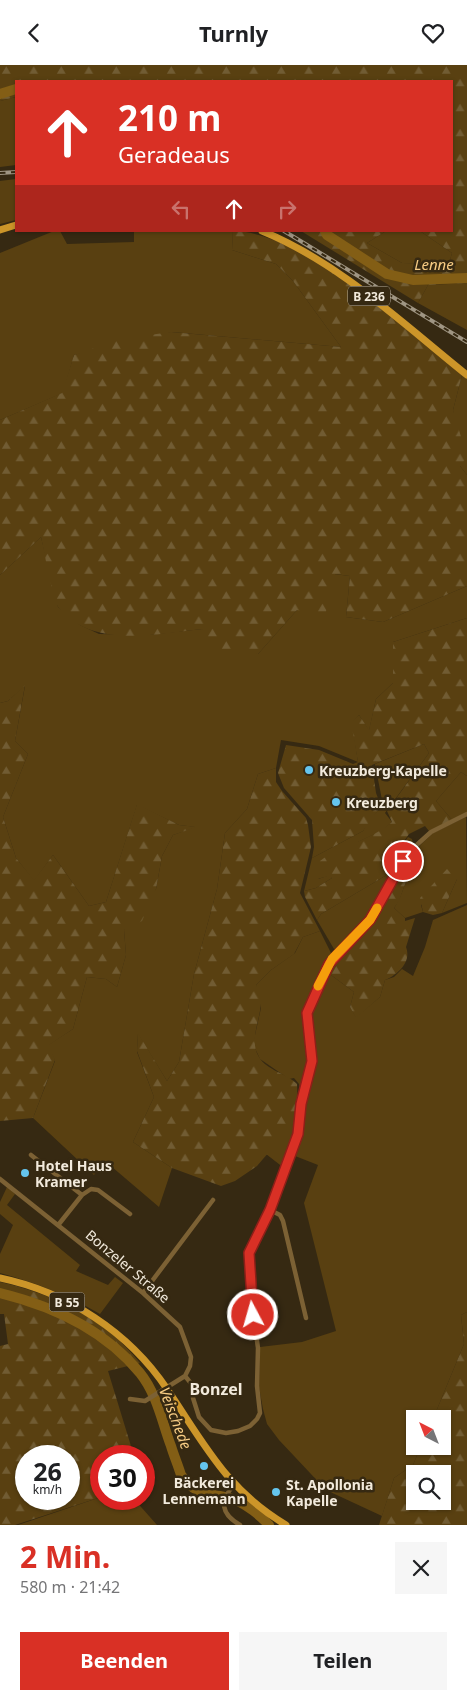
<!DOCTYPE html>
<html lang="de">
<head>
<meta charset="utf-8">
<style>
	:root { --surface:#fff; --page:#f6f6f6; --text:#202124; --muted:#757577; --accent:#d93025 }
	body { margin:0; font-family:"Noto Sans",sans-serif; background:var(--page); color:var(--text); height:100vh; display:flex; flex-direction:column; font-size:19px; white-space:nowrap }
	* { box-sizing:border-box; margin:0 }
	p { font-size:16px; color:var(--muted) }
	.icon { flex:none; width:28px; height:28px; fill:none; stroke:currentColor; stroke-width:2; stroke-linecap:round; stroke-linejoin:round }
	.map { position:relative; height:1460px; overflow:hidden }
	.side { display:flex; flex-direction:column; background:var(--surface); flex:1 }
	.side>* { flex:none }
	.hud { position:absolute; left:15px; top:15px; width:438px; height:152px; border-radius:0px; box-shadow:0 1px 4px #0004; background:#d93025; color:#fff; overflow:hidden }
	.needle { width:32px; rotate:318deg }
	.tools { position:absolute; left:406px; top:1345px; display:grid; gap:10px }
	.tools a { display:grid; place-items:center; width:45px; height:45px; border-radius:0px; background:var(--surface); box-shadow:0 1px 4px #0004; font-size:25px }
	.speed { position:absolute; left:15px; top:1380px; display:flex; gap:10px; font-size:25px; font-weight:700; text-align:center }
	.speed>* { display:grid; place-content:center; width:65px; height:65px; border-radius:50%; background:var(--surface); box-shadow:0 1px 4px #0004; line-height:1 }
	.speed small { font-size:12px; font-weight:400 }
	.speed .limit { border:8px solid #d22; background:#fff; color:#111 }
	.pin { position:absolute; display:grid; place-items:center; width:42px; height:42px; color:#fff; margin:-21px; border:2px solid #fff; border-radius:50%; box-shadow:0 1px 5px #0007 }
	.me { position:absolute; width:55px; margin:-28px; rotate:354deg; stroke-linejoin:round; filter:drop-shadow(0 0 4px #0008) }
	.turn { display:flex; align-items:center; gap:18px; height:105px; padding:0 20px; font-size:22px }
	.turn .icon { width:65px; height:65px; stroke-width:2.5 }
	.turn b { display:block; font-size:35px; line-height:42px }
	.lanes { display:flex; align-items:center; height:48px; padding:0 20px; background:#0003; justify-content:center; gap:25px; direction:ltr }
	.lanes .off { opacity:.35 }
	.round { display:grid; place-items:center; flex:none; width:52px; height:52px; border-radius:0px; background:var(--page) }
	.headline { display:flex; align-items:center; justify-content:space-between; height:85px; padding:0 20px }
	h1 { font-size:30px; font-weight:700; line-height:38px; color:var(--accent) }
	.cta { display:flex; gap:10px; margin-top:auto; padding:10px 20px }
	.cta a { flex:1; height:58px; border-radius:0px; background:var(--accent); color:#fff; font-size:20px; font-weight:700; line-height:58px; text-align:center }
	.cta a+a { background:var(--page); color:var(--text) }
	header { display:flex; justify-content:space-between; align-items:center; height:65px; padding:0 20px; background:var(--surface); font-size:22px; font-weight:700 }
	.map>svg:first-child { display:block }
	.grass { fill:#594011 }
	.forest { fill:url(#forest-firs); fill-rule:evenodd }
	.lines { fill:none; stroke-linecap:round; stroke-linejoin:round }
	.river { stroke:#835e15; stroke-width:10 }
	.minor { stroke:#7c6134; stroke-width:4.5 }
	.primary { stroke:#cc9529; stroke-width:7 }
	.rail-casing { stroke:#9f9583; stroke-width:4 }
	.rail { stroke:#362912; stroke-width:2; stroke-dasharray:5.5; stroke-linecap:butt }
	.route-casing { stroke:#8d1f18; stroke-width:12 }
	.route { stroke:#d93025; stroke-width:9 }
	.slow { stroke:#f59e0b; stroke-width:9 }
	.poi-dot { fill:#65c5ee; stroke:#362912; stroke-width:2 }
	.labels { text-anchor:middle; dominant-baseline:central; stroke-width:5; stroke-linejoin:round; paint-order:stroke }
	.shield { fill:#362912; stroke:#bab09f; stroke-width:1 }
	.shield-label { font-size:12px; font-weight:bold; fill:#f2eadc }
	.poi-label { font-size:14px; font-weight:bold; fill:#f2eadc; stroke:#362912; text-anchor:start }
	.street-label { font-size:14px; fill:#f2eadc; stroke:#362912 }
	.water-label { font-size:15px; font-style:italic; fill:#f7cc84; stroke:#362912 }
	.quarter-label { font-size:16px; font-weight:bold; fill:#f2eadc; stroke:#362912 }
</style>
</head>
<body>
<header><svg class="icon" aria-label="back" viewBox="0 0 24 24"><path d="M15 5l-7 7 7 7"/></svg>Turnly<svg class="icon" aria-label="heart" viewBox="0 0 24 24"><path d="M12 20l-8-8c-3-5 5-10 8-4 3-6 11-1 8 4z"/></svg></header>
<div class="map">
<svg width="467" height="1460" viewBox="0 0 467 1460">
	<defs>
		<pattern id="forest-firs" width="22" height="20" patternUnits="userSpaceOnUse" patternTransform="scale(1.25)"><rect width="22" height="20" fill="#594011"/><path d="M5 1l3.5 6h-7zM16 11l3.5 6h-7z" fill="#715c33"/></pattern>
	</defs>
	<rect width="100%" height="100%" fill="#362912"/>
	<path class="grass" d="M16 32V100L0 102V36Z
		M16 114V155L0 159V116Z
		M54 166H60L67 179 134 177V166H233L232 185 276 199 293 216 341 282 172 267 74 290 63 328 0 355V188Z
		M386 166H420L452 188 449 199 402 198 367 178Z
		M467 218V265L418 238 428 220Z
		M462 310 467 314V410L460 401 453 345Z
		M41 472 58 542 80 560 99 569 148 570 202 564 258 589 297 545 334 509 350 511 346 552 383 557 467 521V553L393 577V618L376 634 369 666 359 650 352 657 358 697 319 681 281 675 276 703 258 709 247 744 225 768 217 824 194 909 179 997 167 1016 138 969 137 987 154 1032 133 1077 172 1103 159 1142 105 1096 94 1110 33 1053 55 996 48 980 73 964 87 912 106 914 117 922 126 890 124 865 156 824 162 791 173 770 195 762 179 760 137 740 106 837 89 841 53 790 34 816 16 793 3 752 28 689 15 676 25 621 8 636 0 638V510Z
		M424 679 429 688 385 748 392 757 383 765 358 777 318 814 330 810 332 813 316 823 304 826 312 793 363 766 369 755 383 740 375 699Z
		M461 707 467 711V747L452 755 436 736Z
		M466 752 467 838 442 848 457 814 421 840 423 847 405 853 394 843C403 831 404 815 414 803L410 790 433 768Z
		M408 772 412 774 413 778 399 797 372 847 339 883 334 884 317 855 321 849 385 811 393 792Z
		M467 840V1247L461 1250 464 1279 433 1354H415V1381H421L413 1400 394 1413 382 1451 326 1425 279 1375 267 1359 263 1344 259 1322 260 1282 302 1277 336 1266 304 1138 318 1100 290 1089 284 1103 266 1089 290 1061 302 1051 314 990 310 951 327 907 354 927 350 942 356 952 380 932 385 915 394 912 402 904 413 911 425 882 433 855Z
		M320 866 332 890 306 947 305 962 310 999 301 1028 299 1019 294 1013 289 1014 260 994 253 979 261 943 256 920 271 905 295 888 303 872Z
		M7 1122 15 1129 7 1140 80 1200 76 1206 108 1220 115 1212 123 1218 100 1249C68 1230 36 1218 0 1208V1189L13 1160 0 1149V1137Z
		M101 1432V1434H134L157 1460H18Z"/>
	<path class="forest" d="M0 0H467V218L428 220 418 238 301 166H386L367 178 402 198 449 199 452 188 420 166H451V16H16V32L0 36Z
		M233 166C301 166 409 265 462 310L453 345 467 392 460 401 467 410V521L383 557 346 552 350 511 335 509 325 551 297 545 258 589 211 586 202 564C156 569 93 584 59 543 53 536 44 485 41 472L0 510V355L62 328 74 290 121 274 171 267 341 282 293 216 276 199 232 185Z
		M467 553V711L461 707 436 736 452 755 429 766 425 761 409 769 393 792 385 811 321 849 317 855 305 832 304 826 316 823 332 813 329 811 317 814 320 796C342 780 371 775 392 757L387 746 429 688 424 679 372 700 376 728 381 741 363 766 312 793 314 782 312 755 284 723 278 708 286 680 319 685 353 699 358 697 351 657 359 650 369 665 376 634 393 618V577Z
		M25 620 15 676 28 689 3 752 16 793 34 815 53 790 89 841 106 837 137 739 179 760 197 762 173 770 162 791 156 824 142 856 124 865 126 890 117 922 106 914 87 912 73 964 49 980 55 995 33 1053 0 1056V638L8 636Z
		M276 703V717L282 726 306 753 308 760 311 782 300 828 320 866 303 872 294 889 271 905 256 920C271 943 245 969 259 992 266 1005 288 1009 297 1019L298 1053 257 1101 235 1116 221 1121 172 1103 133 1077 154 1032 137 986 138 968 167 1016 179 997 194 909 217 824 225 768 247 744 258 709Z
		M410 790 417 796 408 811 399 836 394 843 405 853V856L415 853 406 882C412 897 397 910 385 915L380 932 356 953 350 942 354 927 327 907 331 899 375 852Z
		M447 804 457 814 442 848 433 850 423 847 420 833Z
		M0 1217C52 1228 107 1255 140 1298L108 1306 134 1391H101V1432L15 1460H0V1281L8 1279 4 1249H0ZM26 1391H69V1434H26Z
		M467 1247V1460H379L394 1413 413 1400 421 1381H442V1354H433L464 1279 461 1250ZM415 1409H442V1436H415Z"/>
	<g class="lines">
		<path class="river" d="M0 29 16 24
			M325 166 327 170 387 209 413 215 467 213
			M0 1228C53 1241 104 1264 140 1308 157 1329 162 1357 171 1381 174 1391 178 1400 181 1410 198 1434 212 1426 235 1435 246 1439 261 1451 269 1460"/>
		<path class="minor" d="M31 1090 82 1130
			M0 1114 143 1228 180 1262 191 1292 190 1301 185 1311 145 1336 130 1334
			M270 1145 280 1150 283 1156 306 1253
			M59 1159 82 1130 91 1124 98 1125 130 1149
			M143 1228 213 1135
			M185 1311 194 1322 193 1333 199 1352 211 1365 226 1368 238 1366 250 1361 257 1354 260 1348 257 1321 258 1283 251 1234 249 1188 270 1145 298 1069 301 1039 312 996 307 958 309 943 329 899 370 855 410 786 431 767 467 749
			M234 1420C219 1436 221 1449 240 1460"/>
		<path class="primary" d="M0 165 16 160
			M262 166C340 198 402 258 467 310
			M0 1213C67 1227 129 1267 167 1324 205 1380 226 1424 286 1460"/>
		<defs>
			<path id="rail" d="M0 108 16 107
				M284 166 467 277"/>
		</defs>
		<use href="#rail" class="rail-casing"/>
		<use href="#rail" class="rail"/>
	</g>
	<g class="lines">
		<defs>
			<path id="route" d="M253 1250 249 1188 270 1145 298 1069 301 1039 312 996 307 948 329 899 370 855 403 796"/>
		</defs>
		<use href="#route" class="route-casing"/>
		<use href="#route" class="route"/>
		<path class="slow" d="M318 921 332 894 370 855 377 843"/>
	</g>
	<g class="poi-dot">
		<circle cx="309" cy="705" r="5"/>
		<circle cx="336" cy="737" r="5"/>
		<circle cx="25" cy="1108" r="5"/>
		<circle cx="204" cy="1401" r="5"/>
		<circle cx="276" cy="1427" r="5"/>
	</g>
	<g class="labels">
		<g class="shield">
			<rect x="348" y="221.5" width="42" height="19" rx="4"/>
			<rect x="49.5" y="1227.5" width="35" height="19" rx="4"/>
		</g>
		<g class="shield-label">
			<text x="369" y="231">B 236</text>
			<text x="67" y="1237">B 55</text>
		</g>
		<g class="poi-label">
			<text x="319" y="705">Kreuzberg-Kapelle</text>
			<text x="346" y="737">Kreuzberg</text>
			<text x="35" y="1100">Hotel Haus<tspan x="35" dy="16">Kramer</tspan></text>
			<text x="204" y="1417" text-anchor="middle">Bäckerei<tspan x="204" dy="16">Lennemann</tspan></text>
			<text x="286" y="1419">St. Apollonia<tspan x="286" dy="16">Kapelle</tspan></text>
		</g>
		<g class="street-label">
			<text transform="translate(128 1201) rotate(40)">Bonzeler Straße</text>
		</g>
		<g class="water-label">
			<text x="434" y="199">Lenne</text>
			<text transform="translate(176 1353) rotate(69)">Veischede</text>
		</g>
		<g class="quarter-label">
			<text x="216" y="1324">Bonzel</text>
		</g>
	</g>
</svg>
<div class="tools">
<a><svg class="needle" viewBox="-14 -14 28 28"><path d="M0-13l5 13h-10z" fill="#e53935"/><path d="M0 13l5-13h-10z" fill="#757577"/></svg></a>
<a><svg class="icon" aria-label="search" viewBox="0 0 24 24"><circle cx="10" cy="10" r="6"/><path d="M15 15l6 6"/></svg></a>
</div>
<div class="speed"><div>26<small>km/h</small></div><div class="limit">30</div></div>
<div class="pin" style="left:403px;top:796px;background:#d93025"><svg class="icon" aria-label="arrive" viewBox="0 0 24 24"><path d="M6 21V4h12l-3 4 3 4H6"/></svg></div>
<svg class="me" style="left:253px;top:1250px" viewBox="-20 -20 40 40"><circle r="17" fill="#d93025" stroke="#fff" stroke-width="3"/><path d="M0-11L8 9 0 5-8 9z" fill="#fff"/></svg>
<div class="hud">
<div class="turn"><svg class="icon" aria-label="ahead" viewBox="0 0 24 24"><path d="M12 20V5M6 11l6-6 6 6"/></svg><div><b>210 m</b>Geradeaus</div></div>
<div class="lanes"><svg class="icon off" aria-label="left" viewBox="0 0 24 24"><path d="M17 20v-9H6M10 6l-5 5 5 5"/></svg><svg class="icon" aria-label="ahead" viewBox="0 0 24 24"><path d="M12 20V5M6 11l6-6 6 6"/></svg><svg class="icon off" aria-label="right" viewBox="0 0 24 24"><path d="M7 20v-9h11M14 6l5 5-5 5"/></svg></div>
</div>
</div>
<section class="side">
<div class="headline"><div><h1>2 Min.</h1><p>580 m · 21:42</p></div><a class="round"><svg class="icon" aria-label="close" viewBox="0 0 24 24"><path d="M6 6l12 12M18 6L6 18"/></svg></a></div>
<div class="cta"><a>Beenden</a><a>Teilen</a></div>
</section>
</body>
</html>
